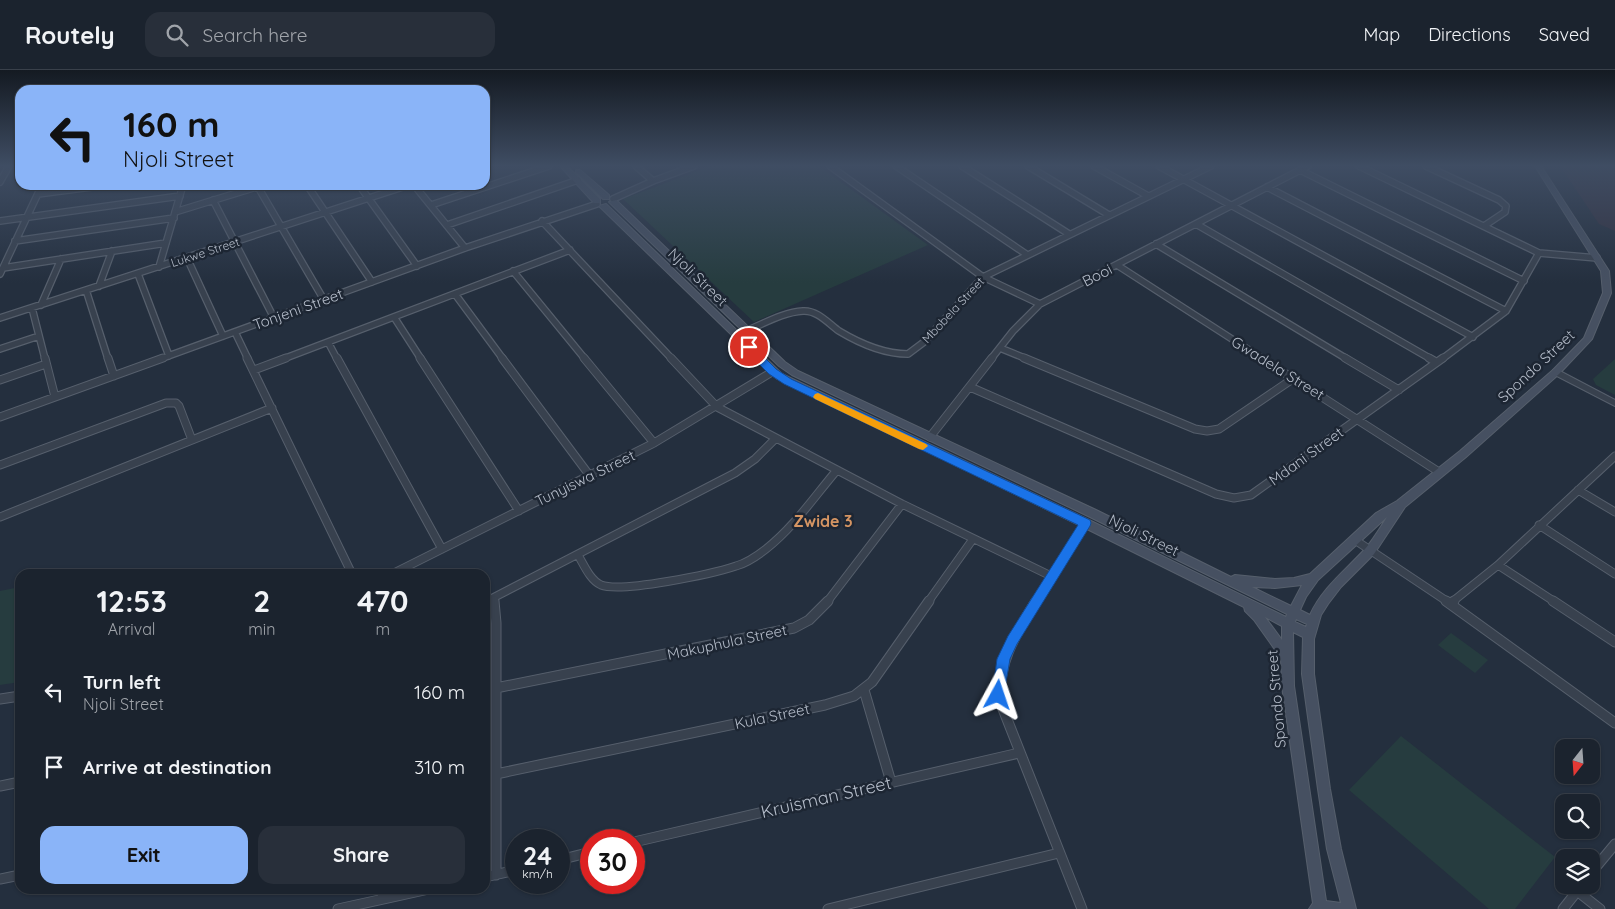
<!DOCTYPE html>
<html lang="en">
<head>
<meta charset="utf-8">
<style>
	:root { --surface:#1b232e; --page:#282f3a; --text:#f1f3f6; --muted:#a0a4aa; --line:#39404a; --accent:#8ab4f8 }
	body { margin:0; font-family:Quicksand,sans-serif; background:var(--page); color:var(--text); height:100vh; display:flex; flex-direction:column; font-size:19px; white-space:nowrap }
	* { box-sizing:border-box; margin:0 }
	p { font-size:16px; color:var(--muted) }
	.icon { flex:none; width:28px; height:28px; fill:none; stroke:currentColor; stroke-width:2; stroke-linecap:round; stroke-linejoin:round }
	.map { position:relative; flex:1; overflow:hidden }
	.sheet { position:absolute; left:15px; top:499px; width:475px; height:325px; display:flex; flex-direction:column; background:var(--surface); border-radius:15px; box-shadow:0 1px 4px #0004,0 0 0 1px var(--line) }
	.sheet>* { flex:none }
	.hud { position:absolute; left:15px; top:15px; width:475px; height:105px; border-radius:15px; box-shadow:0 1px 4px #0004,0 0 0 1px var(--line); background:#8ab4f8; color:#111; overflow:hidden }
	.needle { width:32px; rotate:197deg }
	.controls { position:absolute; left:1555px; top:669px; display:grid; gap:10px }
	.controls a { display:grid; place-items:center; width:45px; height:45px; border-radius:10px; background:var(--surface); box-shadow:0 1px 4px #0004,0 0 0 1px var(--line); font-size:25px }
	.speed { position:absolute; left:505px; top:759px; display:flex; gap:10px; font-size:25px; font-weight:700; text-align:center }
	.speed>* { display:grid; place-content:center; width:65px; height:65px; border-radius:50%; background:var(--surface); box-shadow:0 1px 4px #0004,0 0 0 1px var(--line); line-height:1 }
	.speed small { font-size:12px; font-weight:400 }
	.speed .limit { border:8px solid #d22; background:#fff; color:#111 }
	.pin { position:absolute; display:grid; place-items:center; width:42px; height:42px; color:#fff; margin:-21px; border:2px solid #fff; border-radius:50%; box-shadow:0 1px 5px #0007 }
	.me { position:absolute; width:55px; margin:-28px; rotate:5deg; stroke-linejoin:round; filter:drop-shadow(0 0 4px #0008) }
	.turn { display:flex; align-items:center; gap:18px; height:105px; padding:0 25px; font-size:22px }
	.turn .icon { width:65px; height:65px; stroke-width:2.5 }
	.turn b { display:block; font-size:35px; line-height:42px }
	.eta { display:flex; justify-content:space-evenly; align-items:center; height:85px; text-align:center }
	.eta b { font-size:30px; font-weight:700; line-height:35px }
	.cta { display:flex; gap:10px; margin-top:auto; padding:10px 25px }
	.cta a { flex:1; height:58px; border-radius:15px; background:var(--accent); color:#111; font-size:20px; font-weight:700; line-height:58px; text-align:center }
	.cta a+a { background:var(--page); color:var(--text) }
	ul { padding:0; list-style:none }
	li { display:flex; align-items:center; gap:15px; height:75px; padding:0 25px }
	li div { flex:1 }
	li b { display:block; font-size:19px }
	li em { font-style:normal }
	header { display:flex; align-items:center; gap:30px; box-sizing:border-box; height:70px; padding:0 25px; background:var(--surface); border-bottom:1px solid var(--line) }
	header strong { font-size:24px }
	nav { display:flex; gap:28px; margin-inline-start:auto; font-size:18px }
	.search { width:350px; height:45px; background:var(--page); display:flex; align-items:center; gap:12px; box-sizing:border-box; padding:0 18px; border-radius:15px; color:var(--muted); font-size:19px }
	.map>svg:first-child { display:block }
	.medical { fill:#32303f }
	.green { fill:#263c3f }
	.lines { fill:none; stroke-linecap:round; stroke-linejoin:round }
	.minor-far2-casing { stroke:#565f6c; stroke-width:8 }
	.minor-far1-casing { stroke:#565f6c; stroke-width:9 }
	.minor-casing { stroke:#565f6c; stroke-width:11 }
	.tertiary-casing { stroke:#565f6c; stroke-width:2 }
	.secondary-casing { stroke:#565f6c; stroke-width:2 }
	.minor-far2 { stroke:#38414e; stroke-width:5.5 }
	.minor-far1 { stroke:#38414e; stroke-width:7 }
	.minor { stroke:#38414e; stroke-width:9 }
	.tertiary { fill:#38414e; fill-rule:evenodd }
	.secondary { fill:#465061; fill-rule:evenodd }
	.route { fill:#1a73e8; stroke:#114b97 }
	.slow { fill:#f59e0b }
	.labels { text-anchor:middle; dominant-baseline:central; stroke-width:5; stroke-linejoin:round; paint-order:stroke }
	.far-street-label { font-size:12px; fill:#b4bcc9; stroke:#1d2633 }
	.street-label { font-size:15px; fill:#b4bcc9; stroke:#1d2633 }
	.neighbourhood-label { font-size:16px; font-weight:bold; fill:#d59563; stroke:#1d2633 }
	.near-street-label { font-size:18px; fill:#b4bcc9; stroke:#1d2633 }
</style>
</head>
<body>
<header>
<strong>Routely</strong>
<div class="search"><svg class="icon" aria-label="search" viewBox="0 0 24 24"><circle cx="10" cy="10" r="6"/><path d="M15 15l6 6"/></svg>Search here</div>
<nav><a>Map</a><a>Directions</a><a>Saved</a></nav>
</header>
<div class="map">
<svg width="1615" height="839" viewBox="0 0 1615 839">
	<rect width="100%" height="100%" fill="#242f3e"/>
	<path class="medical" d="M1560 96H1615V161L1599 154Z"/>
	<path class="green" d="M711 96H819L928 175 754 252 623 129Z
		M1615 289V325L1596 315 1593 309Z
		M20 517V612L0 615V521Z
		M1451 563 1488 590 1475 603 1438 575Z
		M1401 666 1555 787 1515 839H1489L1349 720Z"/>
	<g class="lines">
		<defs>
			<path id="minor-far2" d="M636 96 653 111
				M830 96 983 207 1040 234
				M896 96 1026 184
				M962 96 1069 164
				M1028 96 1109 145
				M1094 96 1148 126
				M1159 96 1473 267
				M1359 96 1539 183
				M1426 96 1499 130 1506 136 1505 142 1484 156
				M1300 100 1524 211
				M0 112 9 96
				M307 115 372 212
				M359 115 417 196
				M414 115 465 178
				M258 117 324 230
				M1267 117 1506 241
				M38 124 107 115
				M613 129 653 111 694 96
				M213 130 274 248
				M431 135 549 96
				M175 142 263 115
				M0 151 180 126
				M542 151 672 289
				M1196 154 1431 289
				M447 155 578 110
				M15 171 174 148
				M1156 174 1347 289
				M187 188 223 266
				M1117 195 1263 289
				M159 197 183 115
				M3 198 166 173
				M513 201 585 289
				M0 204 42 115
				M138 204 169 286
				M99 216 112 181
				M86 220 108 289
				M455 224 503 289
				M41 235 61 189
				M32 238 45 289
				M394 247 421 289
				M0 248 409 115
				M748 260C765 253 784 242 803 241 817 240 828 253 839 261 859 273 885 284 908 284L924 272 983 207 1211 96
				M235 262 248 289
				M328 272 337 289
				M1000 278 1027 289
				M0 279 39 266
				M160 289 465 178 597 134
				M283 289 570 180
				M991 289 1013 261 1040 234 1308 96
				M1442 289 1506 241 1539 183 1597 188"/>
			<path id="minor-far1" d="M45 288 55 327
				M108 288 114 306
				M247 288 352 504
				M337 288 442 479
				M420 288 519 441
				M502 288 590 406
				M584 288 654 373
				M671 288 717 337 902 434 1051 506
				M1024 288 1195 359 1207 361 1219 359 1294 308
				M1261 288 1439 402
				M1345 288 1399 320
				M1429 288 1436 292
				M254 300 286 288
				M0 310 46 294
				M970 317 1216 424 1234 428 1251 425 1443 288
				M0 347 163 288
				M930 367 992 288
				M0 395 166 333H176L179 336 192 370
				M1578 420 1615 442
				M0 447 272 338
				M1539 455 1615 504
				M1355 470 1448 532
				M578 485C584 495 590 510 601 515 622 523 712 504 736 496 747 493 757 486 766 479 794 457 814 427 837 400
				M1498 495 1555 532
				M392 504 654 373 772 302
				M494 528V532
				M485 532 735 403 755 389 775 369
				M827 532 902 434
				M928 532 973 469
				M1035 532 1085 453
				M1452 532 1498 495 1615 386"/>
			<path id="minor" d="M494 531 496 553V805
				M1036 531C1016 564 996 594 1001 634L1082 839
				M1446 531 1615 653
				M1553 531 1615 572
				M485 532 487 531
				M1450 534 1454 531
				M496 618 794 558 809 550 828 531
				M864 620 891 712
				M0 629 20 626
				M496 704 825 635 854 626 872 612 929 531
				M0 716 20 712
				M634 772 1019 683
				M559 790 591 782
				M1591 803 1615 774
				M485 807 516 800
				M0 809 20 805
				M1577 821 1600 839
				M382 829 383 819
				M338 839 429 819
				M828 839 1059 783
				M1563 839 1582 815"/>
			<path id="tertiary" d="M1556 299 1615 330V336L1553 304 1552 302 1553 300Z"/>
			<path id="secondary" d="M560 96H567L600 129V133H594Z
				M1535 96H1541L1609 201 1611 223 1592 269 1559 304 1466 387 1405 437 1374 484 1341 517 1328 534 1321 545 1314 569V604L1330 719 1341 779 1356 839H1309L1313 833 1282 616 1281 588 1254 550 1245 541 1244 537 1081 456 776 308 599 136 606 134 782 304 1089 450 1286 547 1287 544 1088 446 792 305 779 296 609 132 616 130 785 292 798 301 1096 440 1231 507 1235 505 1275 509 1294 508 1310 504 1376 443 1397 431 1460 381 1553 300 1584 268 1603 223 1601 201ZM1387 447C1380 458 1373 470 1365 479 1346 500 1322 518 1310 545L1300 540 1306 527 1318 510ZM1302 515 1291 536 1252 517 1275 518ZM1265 547 1282 556V570ZM1296 549 1307 554 1306 557 1295 552ZM1293 562 1303 567 1302 604 1318 719 1327 779 1341 833 1326 831 1294 616Z
				M576 100H580L609 125V129H603L576 102Z"/>
		</defs>
		<use href="#minor-far2" class="minor-far2-casing"/>
		<use href="#minor-far1" class="minor-far1-casing"/>
		<use href="#minor" class="minor-casing"/>
		<use href="#tertiary" class="tertiary-casing"/>
		<use href="#secondary" class="secondary-casing"/>
		<use href="#minor-far2" class="minor-far2"/>
		<use href="#minor-far1" class="minor-far1"/>
		<use href="#minor" class="minor"/>
		<use href="#tertiary" class="tertiary"/>
		<use href="#secondary" class="secondary"/>
	</g>
	<linearGradient id="sky" x2="0" y2="1"><stop stop-color="#141a22"/><stop offset="0.45" stop-color="#3f4d63"/><stop offset="1" stop-color="#3f4d63" stop-opacity="0"/></linearGradient>
	<rect width="1615" height="213" fill="url(#sky)"/>
	<path class="route" d="M749 274 752 275 776 299 791 309 1090 450 1091 453 1090 456 1017 574 1010 589 1003 630 998 631 994 630 992 625 997 589 1008 566 1078 455 784 314 769 304 745 280V275Z"/>
	<path class="slow" d="M818 323 926 374 928 376 923 380 919 379 815 329 813 327 815 324Z"/>
	<g class="labels">
		<g class="far-street-label">
			<text transform="translate(205 182) rotate(-18)">Lukwe Street</text>
			<text transform="translate(953 240) rotate(-47)">Mbobela Street</text>
		</g>
		<g class="street-label">
			<text transform="translate(1097 205) rotate(-27)">Booi</text>
			<text transform="translate(698 207) rotate(44)">Njoli Street</text>
			<text transform="translate(298 239) rotate(-20)">Tonjeni Street</text>
			<text transform="translate(1536 296) rotate(-43)">Spondo Street</text>
			<text transform="translate(1278 298) rotate(32)">Gwadela Street</text>
			<text transform="translate(1306 386) rotate(-36)">Mdani Street</text>
			<text transform="translate(585 408) rotate(-26)">Tunyiswa Street</text>
			<text transform="translate(1144 465) rotate(26)">Njoli Street</text>
			<text transform="translate(727 572) rotate(-12)">Makuphula Street</text>
			<text transform="translate(1276 629) rotate(-95)">Spondo Street</text>
			<text transform="translate(772 646) rotate(-12)">Kula Street</text>
		</g>
		<g class="neighbourhood-label">
			<text x="823" y="451">Zwide 3</text>
		</g>
		<g class="near-street-label">
			<text transform="translate(826 727) rotate(-13)">Kruisman Street</text>
		</g>
	</g>
</svg>
<div class="controls">
<a><svg class="needle" viewBox="-14 -14 28 28"><path d="M0-13l5 13h-10z" fill="#e53935"/><path d="M0 13l5-13h-10z" fill="#a0a4aa"/></svg></a>
<a><svg class="icon" aria-label="search" viewBox="0 0 24 24"><circle cx="10" cy="10" r="6"/><path d="M15 15l6 6"/></svg></a>
<a><svg class="icon" aria-label="layers" viewBox="0 0 24 24"><path d="M12 4l9 5-9 5-9-5zM3 14l9 5 9-5"/></svg></a>
</div>
<div class="speed"><div>24<small>km/h</small></div><div class="limit">30</div></div>
<div class="pin" style="left:749px;top:277px;background:#d93025"><svg class="icon" aria-label="arrive" viewBox="0 0 24 24"><path d="M6 21V4h12l-3 4 3 4H6"/></svg></div>
<svg class="me" style="left:998px;top:625px" viewBox="-20 -20 40 40"><path d="M0-17L14 15 0 8-14 15z" fill="#1a73e8" stroke="#fff" stroke-width="4"/></svg>
<div class="hud">
<div class="turn"><svg class="icon" aria-label="left" viewBox="0 0 24 24"><path d="M17 20v-9H6M10 6l-5 5 5 5"/></svg><div><b>160 m</b>Njoli Street</div></div>
</div>
<section class="sheet">
<div class="eta">
<div><b>12:53</b><p>Arrival</p></div>
<div><b>2</b><p>min</p></div>
<div><b>470</b><p>m</p></div>
</div>
<ul>
<li><svg class="icon" aria-label="left" viewBox="0 0 24 24"><path d="M17 20v-9H6M10 6l-5 5 5 5"/></svg><div><b>Turn left</b><p>Njoli Street</p></div><em>160 m</em></li>
<li><svg class="icon" aria-label="arrive" viewBox="0 0 24 24"><path d="M6 21V4h12l-3 4 3 4H6"/></svg><div><b>Arrive at destination</b></div><em>310 m</em></li>
</ul>
<div class="cta"><a>Exit</a><a>Share</a></div>
</section>
</div>
</body>
</html>
